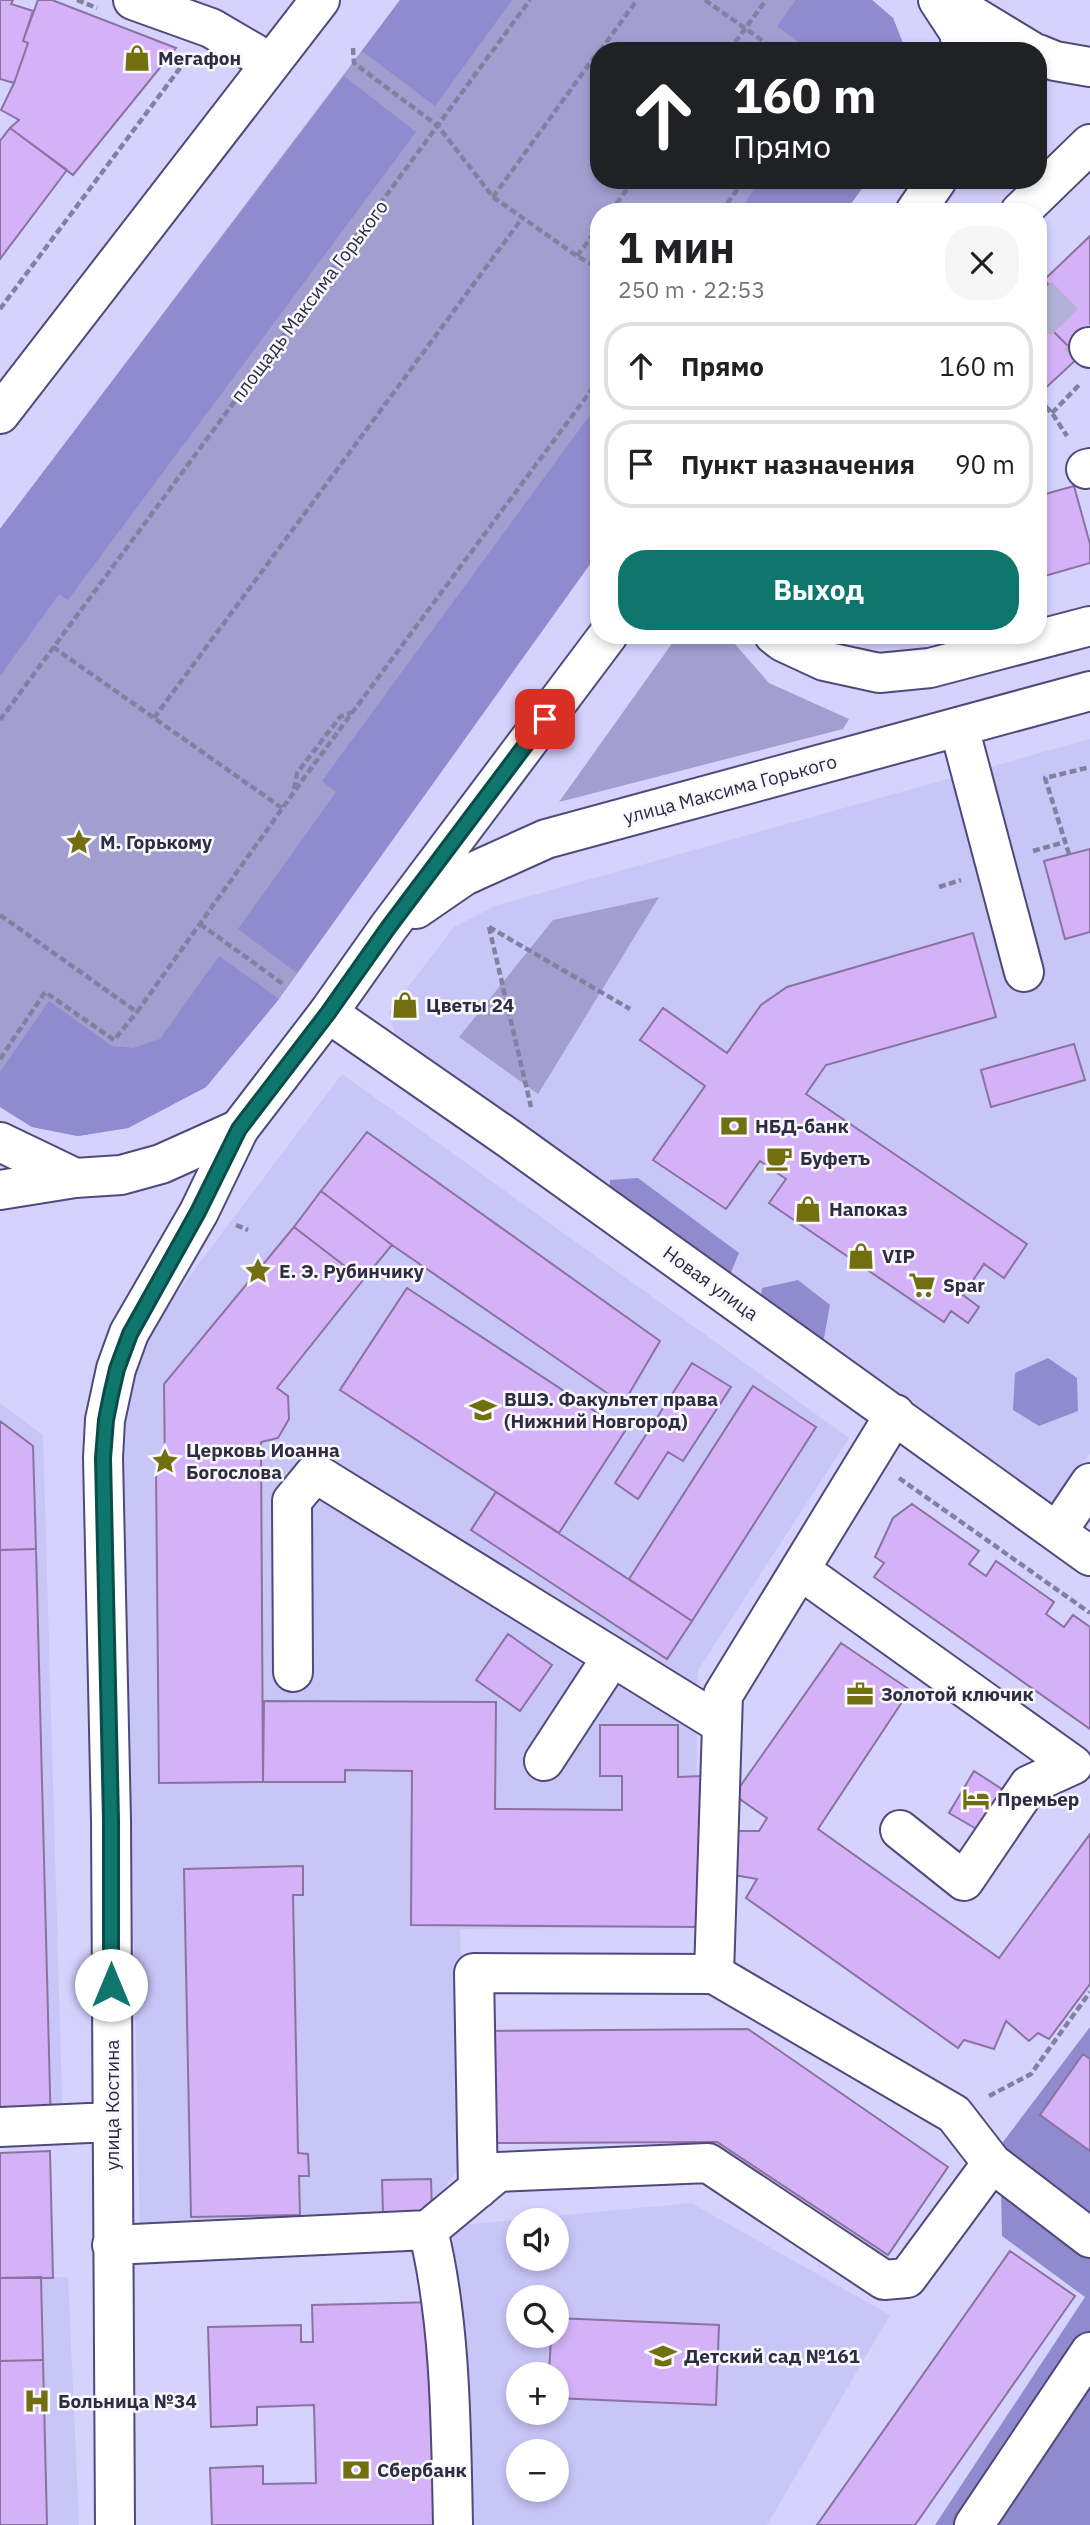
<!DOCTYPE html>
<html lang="ru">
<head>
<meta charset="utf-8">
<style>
	:root { --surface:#fff; --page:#f6f6f6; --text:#202124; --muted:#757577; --line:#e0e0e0; --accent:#0f766e }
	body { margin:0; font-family:"IBM Plex Sans",sans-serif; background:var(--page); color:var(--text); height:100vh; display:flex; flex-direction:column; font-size:26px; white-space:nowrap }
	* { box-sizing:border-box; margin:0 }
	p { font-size:23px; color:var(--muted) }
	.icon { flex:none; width:38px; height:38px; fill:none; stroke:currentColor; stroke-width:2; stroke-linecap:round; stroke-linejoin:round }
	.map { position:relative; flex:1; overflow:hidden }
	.drawer { position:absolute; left:590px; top:203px; width:457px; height:441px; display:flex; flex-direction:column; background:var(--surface); border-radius:28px; box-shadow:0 4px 10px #0003 }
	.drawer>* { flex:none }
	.hud { position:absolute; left:590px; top:42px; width:457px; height:147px; border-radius:28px; box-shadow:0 4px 10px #0003; background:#202124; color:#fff; overflow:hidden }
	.fabs { position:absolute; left:506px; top:2208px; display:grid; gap:14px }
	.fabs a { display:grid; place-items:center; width:63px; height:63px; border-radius:50%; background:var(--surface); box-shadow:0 4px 10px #0003; font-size:35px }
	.pin { position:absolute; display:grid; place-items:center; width:60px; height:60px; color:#fff; margin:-30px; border-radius:14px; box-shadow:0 4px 10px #0006 }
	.me { position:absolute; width:77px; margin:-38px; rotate:0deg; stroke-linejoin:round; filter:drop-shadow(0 0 5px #0008) }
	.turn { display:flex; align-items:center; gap:24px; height:147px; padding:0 28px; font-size:32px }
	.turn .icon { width:91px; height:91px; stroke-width:2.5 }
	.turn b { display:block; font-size:49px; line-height:60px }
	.round { display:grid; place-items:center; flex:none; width:74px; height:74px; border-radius:28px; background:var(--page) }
	.summary { display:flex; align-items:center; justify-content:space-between; height:119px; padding:0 28px }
	h1 { font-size:42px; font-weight:700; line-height:52px }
	.button { display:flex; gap:14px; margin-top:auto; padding:14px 28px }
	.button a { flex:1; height:80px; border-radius:28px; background:var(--accent); color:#fff; font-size:28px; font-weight:700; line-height:80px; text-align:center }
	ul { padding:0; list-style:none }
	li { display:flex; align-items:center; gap:21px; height:88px; margin:0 14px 10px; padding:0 14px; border:4px solid var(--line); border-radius:28px }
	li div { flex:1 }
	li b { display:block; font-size:26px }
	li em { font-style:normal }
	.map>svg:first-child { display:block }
	.built { fill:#c8c5f7; fill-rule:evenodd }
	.green { fill:#a29ed0 }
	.forest { fill:#908acf }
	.building { fill:#d5b2f7; stroke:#8a72a1; stroke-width:2 }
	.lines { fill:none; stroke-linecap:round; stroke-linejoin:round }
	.minor-tunnel { stroke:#b3b1d8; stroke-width:38; stroke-dasharray:38 19; stroke-linecap:butt }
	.minor-casing { stroke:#4f4a79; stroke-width:42 }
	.major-casing { stroke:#4f4a79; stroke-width:42 }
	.path { stroke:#8280a1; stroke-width:4.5; stroke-dasharray:7 3.5; stroke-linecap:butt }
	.minor { stroke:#fff; stroke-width:38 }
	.major { stroke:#fff; stroke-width:38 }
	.route-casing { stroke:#0a4d48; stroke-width:18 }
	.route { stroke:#0f766e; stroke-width:12 }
	.labels { text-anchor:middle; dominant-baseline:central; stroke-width:5; stroke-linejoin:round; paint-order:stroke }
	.poi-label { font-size:19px; font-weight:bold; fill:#2d2c41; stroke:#f8f8fe; text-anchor:start }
	.street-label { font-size:19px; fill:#2d2c41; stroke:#f8f8fe }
</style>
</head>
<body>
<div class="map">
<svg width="1090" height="2525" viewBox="0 0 1090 2525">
	<rect width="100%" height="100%" fill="#d5d2fe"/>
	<path class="built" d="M1090 739V1453L1051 1505 394 1032 389 1012 454 927 495 906Z
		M342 1074 849 1438 698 1670 694 1927 460 1929 466 2160 424 2214 140 2229 121 1367Z
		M0 1403 43 1435 63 2133 0 2138Z
		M691 2203 890 2315 767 2525H470L452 2226ZM518 2221H556V2259H518ZM518 2298H556V2336H518ZM518 2375H556V2413H518ZM518 2452H556V2490H518Z
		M68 2277 79 2525H0V2278Z"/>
	<path class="green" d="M400 0H872L893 18 906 51H598V180H868L845 212H598V553L279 999 206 1087 128 1128 78 1136 32 1127 0 1107V529Z
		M678 635H727L769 683 849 719 843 729 559 802Z
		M659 897 538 1094 459 1037 553 920Z"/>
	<path class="forest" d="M400 0H512L435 106 362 51Z
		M796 0H872L893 18 906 51H810L777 26Z
		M344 76 416 132 68 600 59 594 0 676V529Z
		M761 180H868L845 212H738Z
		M598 404V553L297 973 238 929 336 792 322 781Z
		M219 956 279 999 206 1087 128 1128 78 1136 32 1127 0 1107V1072L49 1001 112 1046 133 1048 160 1039Z
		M638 1178 739 1253 727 1282 610 1219V1180Z
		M798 1280 830 1305 824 1338 787 1350 757 1327 762 1288Z
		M1048 1358 1077 1378 1078 1411 1039 1426 1013 1410 1015 1373Z
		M1090 2027V2525H935L1085 2297 1002 2236 1000 2146Z"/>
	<path class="building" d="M0 0H13L11 4 33 11 23 41 28 43 14 83 0 79Z
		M38 0H52L176 48 73 175 10 128 19 120 1 110 14 83 28 43 23 41Z
		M10 128 67 170 0 259V141Z
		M1090 236V346L1079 357 1038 316V294L1048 284 1044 280Z
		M1038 316 1079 357 1038 395Z
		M1074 486 1090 544V563L1038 578V496Z
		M1090 849V932L1065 939 1044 861Z
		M973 933 996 1017 826 1065 806 1094 1027 1244 1004 1278 984 1264 963 1295 979 1307 968 1323 951 1311 944 1322 769 1203 786 1179 760 1161 726 1209 653 1160 705 1086 640 1040 663 1008 727 1053 761 1005 787 987Z
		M1074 1044 1085 1080 991 1107 981 1070Z
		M367 1132 660 1341 623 1404 392 1245 321 1191Z
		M321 1191 392 1245 363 1280 294 1227Z
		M294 1227 363 1280 277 1388 288 1396 289 1419 278 1438 261 1442 263 1782 159 1783 156 1469H165L164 1384Z
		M407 1288 625 1431 559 1533 340 1390Z
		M692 1363 731 1387 683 1461 668 1452 638 1499 615 1483Z
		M753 1386 816 1427 692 1621 629 1579Z
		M0 1421 33 1446 36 1549 0 1550Z
		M496 1492 692 1621 667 1659 471 1530Z
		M912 1504 979 1551 969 1564 986 1576 996 1561 1054 1602 1046 1614 1064 1627 1073 1615 1090 1627V1729L874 1577 884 1563 875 1557 893 1518Z
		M36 1549 51 2131 0 2132V1550Z
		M508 1634 552 1665 520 1711 476 1680Z
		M841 1643 910 1690 818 1829 999 1958 1090 1834V1984L1049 2039 1038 2033 1029 2041 1006 2021 994 2049 964 2040 958 2048 746 1898 757 1879 734 1875 725 1852 739 1831H759L767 1818 734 1795Z
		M264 1701 496 1702 495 1809 622 1810V1776H600V1725H678V1777L703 1776 702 1927 411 1925 412 1771 345 1770V1782H263Z
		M974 1771 1005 1791 980 1831 949 1813Z
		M303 1866V1895H293L298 2153 308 2154 309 2176H299L300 2215 191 2217 184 1869Z
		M748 2029 948 2167 888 2255 717 2142 481 2143V2031Z
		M1083 2054 1090 2059V2151L1040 2115Z
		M50 2151 53 2278H0V2153Z
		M431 2179 432 2212 383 2213 382 2180Z
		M1010 2251 1075 2296 1047 2336 915 2525H817Z
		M41 2277 43 2360 0 2361V2278Z
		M436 2302 442 2525H212L210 2468 263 2466V2484L316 2483 314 2405 257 2407V2425L211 2427 208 2327 301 2325V2342H313L312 2305Z
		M556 2318 719 2325 716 2405 556 2398V2375H549L551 2336H556Z
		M43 2360 47 2525H0V2361Z"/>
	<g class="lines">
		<path class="minor-tunnel" d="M1038 295 1089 347"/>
		<defs>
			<path id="minor" d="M947 0 1031 51
				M1038 54 1055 61 1090 67
				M1020 212 1090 144
				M1089 347 1090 348
				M1086 469 1090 468
				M959 727 1024 972
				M328 1013 511 1140 1090 1556
				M1057 1532 1090 1483
				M800 1570 1073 1765 1029 1785 964 1881 900 1830
				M293 1672 292 1501 315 1473 721 1724
				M544 1761 612 1657
				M0 2127 111 2122
				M992 2163 1090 2238
				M478 2189 474 1973 714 1974
				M428 2230 498 2172 708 2163 884 2280 907 2278 992 2163 954 2114 714 1974 723 1695 895 1414
				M112 2245 428 2230C451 2322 451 2430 453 2525
				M115 2525 111 1820 103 1458 105 1420 116 1369 129 1333 199 1212 239 1129
				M974 2525 1090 2352"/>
			<path id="major" d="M133 0 211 28 271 63
				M938 0 959 32 962 51
				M915 212 937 180
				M0 414 320 0
				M774 635 783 642 824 661 879 673 930 668 1090 626
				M416 909 464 876 546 839 1090 691
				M0 1142 75 1178
				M0 1190 75 1178 121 1175 161 1164 239 1129 328 1013 388 928 608 635"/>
		</defs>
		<use href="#minor" class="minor-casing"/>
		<use href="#major" class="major-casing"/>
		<path class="path" d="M77 0 97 8
			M705 0 777 51
			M353 48 354 63 438 126 493 197 577 256 598 268
			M600 51 637 0
			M729 51 766 0
			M493 197 598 52
			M610 212 634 180
			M721 212 744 180
			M577 256 598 228
			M0 309 186 60
			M1038 399 1052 413 1067 436
			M1052 413 1080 384
			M53 647 282 808
			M154 718 523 217
			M0 720 530 0
			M294 789 297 773 340 717 352 712
			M1033 851 1065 842
			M1069 854 1045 778 1090 767
			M939 887 961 880
			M0 915 137 1012 309 771 598 381
			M200 924 283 984
			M489 927 531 1107
			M489 927 630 1009
			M0 1059 45 992 114 1040 137 1012
			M236 1225 248 1230
			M899 1478 1090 1613
			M989 2096 1031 2074 1090 1992"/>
		<use href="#minor" class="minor"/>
		<use href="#major" class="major"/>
	</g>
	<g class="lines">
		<defs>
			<path id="route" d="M111 1985V1820L103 1458 106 1420 111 1395 117 1369 130 1334 198 1212 239 1129 328 1013 388 928 545 719"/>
		</defs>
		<use href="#route" class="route-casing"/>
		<use href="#route" class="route"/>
	</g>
	<defs>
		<symbol id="shop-bare" viewBox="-9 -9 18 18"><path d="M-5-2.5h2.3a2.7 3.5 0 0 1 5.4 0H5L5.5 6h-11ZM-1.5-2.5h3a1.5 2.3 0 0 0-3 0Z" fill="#726f10" stroke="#f8f8fe" stroke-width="2.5" paint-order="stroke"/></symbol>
		<symbol id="sight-bare" viewBox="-9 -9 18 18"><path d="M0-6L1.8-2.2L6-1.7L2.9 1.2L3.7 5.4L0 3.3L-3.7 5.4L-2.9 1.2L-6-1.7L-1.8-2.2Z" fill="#726f10" stroke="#f8f8fe" stroke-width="2.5" paint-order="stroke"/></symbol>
		<symbol id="bank-bare" viewBox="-9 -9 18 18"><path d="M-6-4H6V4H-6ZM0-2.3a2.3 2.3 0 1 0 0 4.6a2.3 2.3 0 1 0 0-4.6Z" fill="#726f10" stroke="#f8f8fe" stroke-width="2.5" paint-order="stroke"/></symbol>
		<symbol id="cafe-bare" viewBox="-9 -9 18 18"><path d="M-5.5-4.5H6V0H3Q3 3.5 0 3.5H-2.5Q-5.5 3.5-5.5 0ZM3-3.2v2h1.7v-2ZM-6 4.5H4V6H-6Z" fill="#726f10" stroke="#f8f8fe" stroke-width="2.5" paint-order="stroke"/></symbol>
		<symbol id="supermarket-bare" viewBox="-9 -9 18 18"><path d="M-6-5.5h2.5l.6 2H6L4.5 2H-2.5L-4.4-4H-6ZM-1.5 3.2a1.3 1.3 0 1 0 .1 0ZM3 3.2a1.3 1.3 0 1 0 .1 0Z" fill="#726f10" stroke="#f8f8fe" stroke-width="2.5" paint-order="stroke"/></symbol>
		<symbol id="university-bare" viewBox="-9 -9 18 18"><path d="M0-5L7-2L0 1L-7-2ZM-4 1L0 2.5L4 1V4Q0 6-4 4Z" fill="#726f10" stroke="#f8f8fe" stroke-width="2.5" paint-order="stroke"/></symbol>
		<symbol id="office-bare" viewBox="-9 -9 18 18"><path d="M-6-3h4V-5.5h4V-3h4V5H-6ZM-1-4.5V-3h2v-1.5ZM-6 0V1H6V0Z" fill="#726f10" stroke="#f8f8fe" stroke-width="2.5" paint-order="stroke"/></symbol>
		<symbol id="hotel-bare" viewBox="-9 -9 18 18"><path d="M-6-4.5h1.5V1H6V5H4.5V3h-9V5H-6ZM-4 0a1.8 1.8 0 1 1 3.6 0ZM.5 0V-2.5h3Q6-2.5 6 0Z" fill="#726f10" stroke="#f8f8fe" stroke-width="2.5" paint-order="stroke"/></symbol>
		<symbol id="school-bare" viewBox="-9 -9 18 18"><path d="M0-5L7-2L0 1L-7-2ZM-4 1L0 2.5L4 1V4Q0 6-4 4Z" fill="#726f10" stroke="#f8f8fe" stroke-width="2.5" paint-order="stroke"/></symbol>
		<symbol id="hospital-bare" viewBox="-9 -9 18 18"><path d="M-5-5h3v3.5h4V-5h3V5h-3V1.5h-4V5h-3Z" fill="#726f10" stroke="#f8f8fe" stroke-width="2.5" paint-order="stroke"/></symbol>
	</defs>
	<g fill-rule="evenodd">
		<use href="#shop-bare" x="118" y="39" width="38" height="38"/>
		<use href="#sight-bare" x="60" y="823" width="38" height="38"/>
		<use href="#shop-bare" x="386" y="986" width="38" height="38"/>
		<use href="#bank-bare" x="715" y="1107" width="38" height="38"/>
		<use href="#cafe-bare" x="760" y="1139" width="38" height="38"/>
		<use href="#shop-bare" x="789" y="1190" width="38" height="38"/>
		<use href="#shop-bare" x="842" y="1237" width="38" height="38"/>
		<use href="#sight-bare" x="239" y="1252" width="38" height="38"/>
		<use href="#supermarket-bare" x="903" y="1266" width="38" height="38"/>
		<use href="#university-bare" x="464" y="1391" width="38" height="38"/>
		<use href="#sight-bare" x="146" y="1442" width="38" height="38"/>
		<use href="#office-bare" x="841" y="1675" width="38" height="38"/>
		<use href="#hotel-bare" x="957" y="1780" width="38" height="38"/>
		<use href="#school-bare" x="644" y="2337" width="38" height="38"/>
		<use href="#hospital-bare" x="18" y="2382" width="38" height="38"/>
		<use href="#bank-bare" x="337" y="2451" width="38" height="38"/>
	</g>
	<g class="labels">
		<g class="poi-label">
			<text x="158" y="58">Мегафон</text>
			<text x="100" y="842">М. Горькому</text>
			<text x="426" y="1005">Цветы 24</text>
			<text x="755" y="1126">НБД-банк</text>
			<text x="800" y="1158">Буфетъ</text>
			<text x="829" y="1209">Напоказ</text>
			<text x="882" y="1256">VIP</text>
			<text x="279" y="1271">Е. Э. Рубинчику</text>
			<text x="943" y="1285">Spar</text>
			<text x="504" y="1399">ВШЭ. Факультет права<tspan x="504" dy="22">(Нижний Новгород)</tspan></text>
			<text x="186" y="1450">Церковь Иоанна<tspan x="186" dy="22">Богослова</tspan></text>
			<text x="881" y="1694">Золотой ключик</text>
			<text x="997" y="1799">Премьер</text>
			<text x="684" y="2356">Детский сад №161</text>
			<text x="58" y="2401">Больница №34</text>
			<text x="377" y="2470">Сбербанк</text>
		</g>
		<g class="street-label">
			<text transform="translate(309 301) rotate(-53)">площадь Максима Горького</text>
			<text transform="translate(730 789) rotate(-15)">улица Максима Горького</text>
			<text transform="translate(711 1283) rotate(36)">Новая улица</text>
			<text transform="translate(112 2105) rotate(-90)">улица Костина</text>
		</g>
	</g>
</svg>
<div class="fabs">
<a><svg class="icon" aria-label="sound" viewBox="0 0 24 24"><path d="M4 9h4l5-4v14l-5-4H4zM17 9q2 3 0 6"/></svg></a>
<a><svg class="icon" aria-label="search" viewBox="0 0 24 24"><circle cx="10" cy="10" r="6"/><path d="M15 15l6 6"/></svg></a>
<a>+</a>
<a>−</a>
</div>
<div class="pin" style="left:545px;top:719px;background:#d93025"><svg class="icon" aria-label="arrive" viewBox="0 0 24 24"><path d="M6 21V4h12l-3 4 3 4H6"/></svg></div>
<svg class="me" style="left:111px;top:1985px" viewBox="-20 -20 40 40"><circle r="19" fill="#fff"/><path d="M0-13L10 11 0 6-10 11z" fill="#0f766e"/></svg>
<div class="hud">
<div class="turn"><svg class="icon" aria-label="ahead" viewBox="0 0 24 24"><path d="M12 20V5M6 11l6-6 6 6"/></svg><div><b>160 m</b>Прямо</div></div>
</div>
<section class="drawer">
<div class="summary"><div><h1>1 мин</h1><p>250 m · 22:53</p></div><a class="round"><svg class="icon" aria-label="close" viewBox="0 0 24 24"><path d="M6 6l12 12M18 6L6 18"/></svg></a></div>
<ul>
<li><svg class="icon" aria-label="ahead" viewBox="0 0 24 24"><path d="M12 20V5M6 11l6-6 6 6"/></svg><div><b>Прямо</b></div><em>160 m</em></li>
<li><svg class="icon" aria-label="arrive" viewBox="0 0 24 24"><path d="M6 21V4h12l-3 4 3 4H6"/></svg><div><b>Пункт назначения</b></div><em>90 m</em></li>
</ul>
<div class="button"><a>Выход</a></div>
</section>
</div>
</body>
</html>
